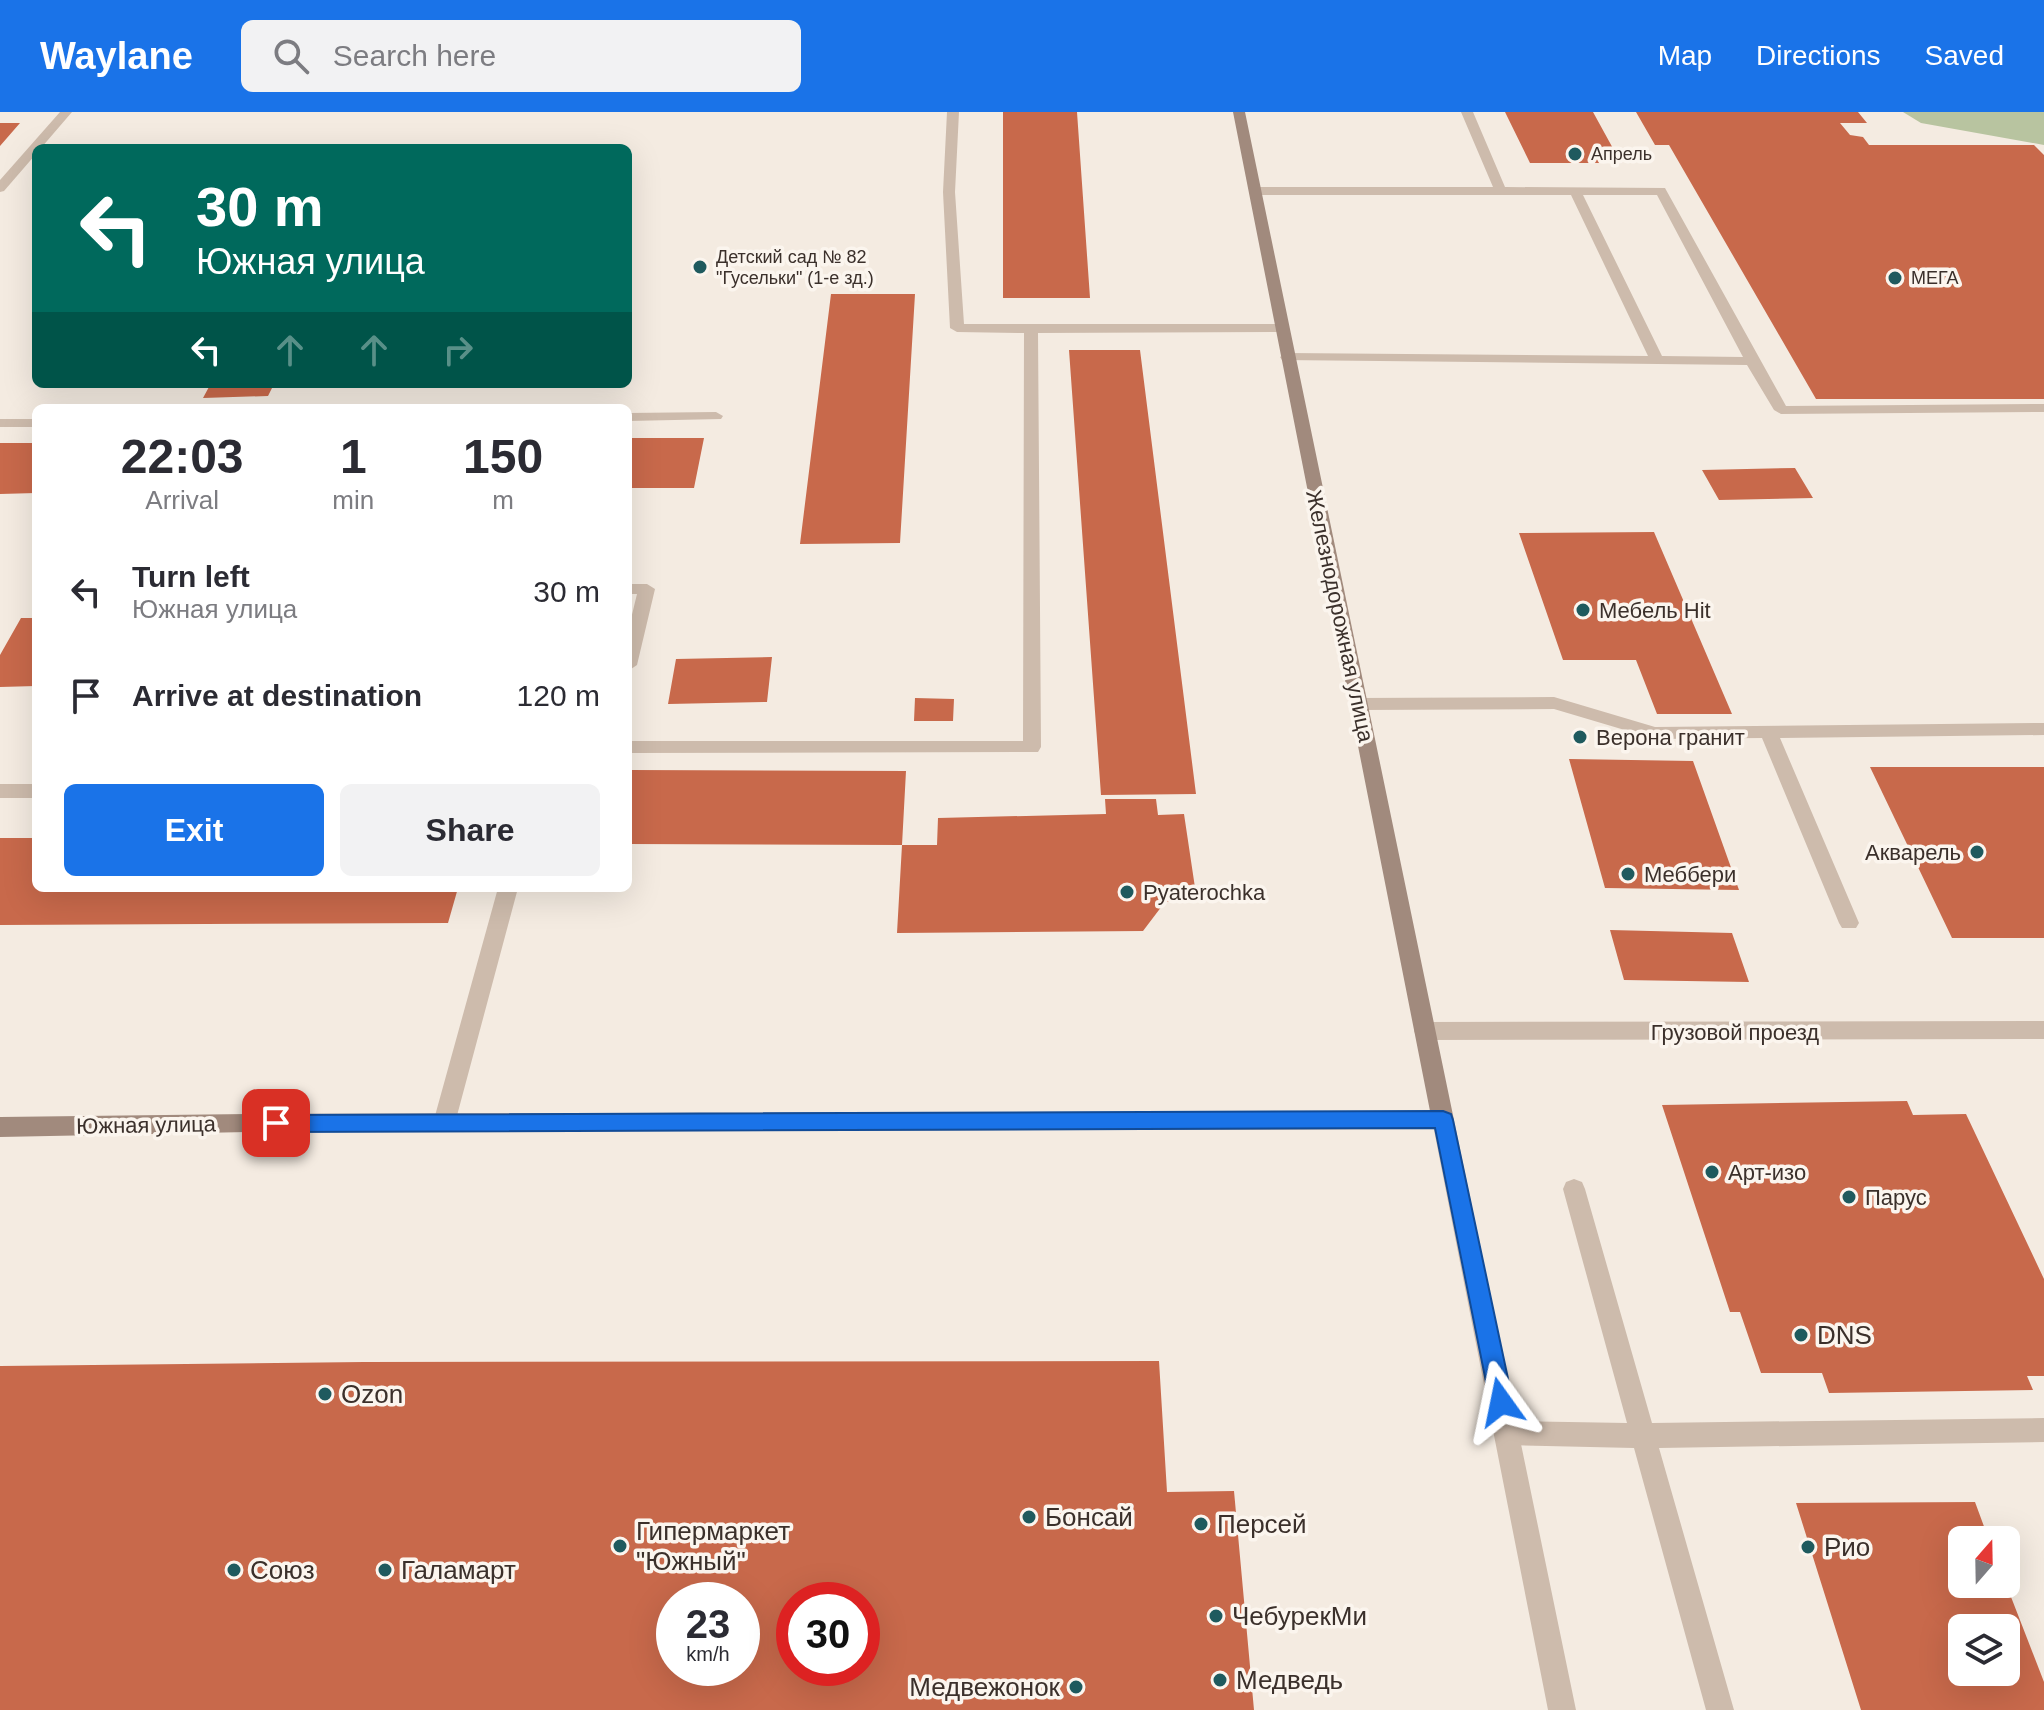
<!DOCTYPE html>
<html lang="en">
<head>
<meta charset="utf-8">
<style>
	:root { --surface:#fff; --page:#f2f2f3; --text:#2b2b33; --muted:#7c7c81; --accent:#1a73e8 }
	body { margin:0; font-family:Helvetica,sans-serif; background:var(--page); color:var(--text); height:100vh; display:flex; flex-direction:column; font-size:30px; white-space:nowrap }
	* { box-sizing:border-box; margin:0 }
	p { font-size:26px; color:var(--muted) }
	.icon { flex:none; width:44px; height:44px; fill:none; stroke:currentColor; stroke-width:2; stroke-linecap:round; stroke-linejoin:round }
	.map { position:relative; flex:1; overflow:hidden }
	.drawer { position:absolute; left:32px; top:292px; width:600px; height:488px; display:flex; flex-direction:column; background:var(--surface); border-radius:12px; box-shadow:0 8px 32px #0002 }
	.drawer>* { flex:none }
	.top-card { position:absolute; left:32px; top:32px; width:600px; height:244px; border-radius:12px; box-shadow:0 8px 32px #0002; background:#00695c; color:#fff; overflow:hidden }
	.needle { width:52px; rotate:20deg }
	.controls { position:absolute; left:1948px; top:1414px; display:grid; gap:16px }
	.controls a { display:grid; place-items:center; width:72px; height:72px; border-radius:12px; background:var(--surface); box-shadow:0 8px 32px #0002; font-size:40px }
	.speed { position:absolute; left:656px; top:1470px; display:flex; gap:16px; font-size:40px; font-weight:700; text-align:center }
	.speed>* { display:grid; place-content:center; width:104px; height:104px; border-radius:50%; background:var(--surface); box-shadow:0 8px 32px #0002; line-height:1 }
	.speed small { font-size:20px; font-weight:400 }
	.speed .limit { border:12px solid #d22; background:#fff; color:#111 }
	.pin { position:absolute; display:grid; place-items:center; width:68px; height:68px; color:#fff; margin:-34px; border-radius:16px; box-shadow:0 4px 12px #0006 }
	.me { position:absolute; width:88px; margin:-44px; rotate:348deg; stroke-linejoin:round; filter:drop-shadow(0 0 6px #0008) }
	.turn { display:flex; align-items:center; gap:28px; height:168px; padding:0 32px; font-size:36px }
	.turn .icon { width:104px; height:104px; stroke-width:2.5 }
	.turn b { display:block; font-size:56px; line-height:68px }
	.lanes { display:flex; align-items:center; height:76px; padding:0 32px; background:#0003; justify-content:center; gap:40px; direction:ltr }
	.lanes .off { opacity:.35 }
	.eta { display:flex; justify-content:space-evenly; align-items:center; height:136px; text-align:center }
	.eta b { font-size:48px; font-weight:700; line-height:56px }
	.primary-button { display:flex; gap:16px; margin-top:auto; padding:16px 32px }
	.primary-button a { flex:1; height:92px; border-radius:12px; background:var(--accent); color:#fff; font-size:32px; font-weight:700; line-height:92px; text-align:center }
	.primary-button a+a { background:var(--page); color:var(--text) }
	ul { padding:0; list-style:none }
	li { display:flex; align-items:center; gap:24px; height:104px; padding:0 32px }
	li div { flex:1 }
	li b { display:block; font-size:30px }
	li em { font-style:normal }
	header { display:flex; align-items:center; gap:48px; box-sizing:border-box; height:112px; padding:0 40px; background:var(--accent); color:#fff }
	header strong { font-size:38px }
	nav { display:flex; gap:44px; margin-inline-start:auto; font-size:28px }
	.search { width:560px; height:72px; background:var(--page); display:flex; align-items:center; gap:20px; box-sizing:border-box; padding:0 28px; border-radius:12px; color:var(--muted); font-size:30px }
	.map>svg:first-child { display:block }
	.green { fill:#b8c4a0 }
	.building { fill:#c8694b; fill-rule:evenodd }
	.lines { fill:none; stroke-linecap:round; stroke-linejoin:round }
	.lane { fill:#cdbbac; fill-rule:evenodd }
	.street { fill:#cdbbac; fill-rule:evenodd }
	.secondary { fill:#a18a7d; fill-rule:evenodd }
	.route { fill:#1a73e8; stroke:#114b97; stroke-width:2 }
	.poi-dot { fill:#1f5a5e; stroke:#fbf5ee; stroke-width:3 }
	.labels { text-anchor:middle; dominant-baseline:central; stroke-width:7; stroke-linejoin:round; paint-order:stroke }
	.far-poi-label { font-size:18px; fill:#3b302b; stroke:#fbf5ee; text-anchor:start }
	.poi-label { font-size:22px; fill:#3b302b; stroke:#fbf5ee; text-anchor:start }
	.street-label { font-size:22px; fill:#3b302b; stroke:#fbf5ee }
	.near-poi-label { font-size:26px; fill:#3b302b; stroke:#fbf5ee; text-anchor:start }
</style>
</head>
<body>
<header>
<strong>Waylane</strong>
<div class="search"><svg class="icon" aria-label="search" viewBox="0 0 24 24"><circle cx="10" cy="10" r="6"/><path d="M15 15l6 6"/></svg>Search here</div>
<nav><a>Map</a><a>Directions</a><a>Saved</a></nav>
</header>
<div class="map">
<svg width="2044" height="1598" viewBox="0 0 2044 1598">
	<rect width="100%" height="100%" fill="#f4ebe1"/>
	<path class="green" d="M1903 0H2044V33L1921 11Z"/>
	<path class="building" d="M1003 0H1077L1090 186H1003Z
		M1505 0H1593L1621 51H1530Z
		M1636 0H1858L1867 11H1840L1850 23 1863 25 1869 33H2034L2044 43V287H1816L1669 33H1655Z
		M0 11H20L0 34Z
		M831 182H915L900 431 800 432Z
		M1069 238H1140L1196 682 1101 683Z
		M246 272H274L268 284 203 286 210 273Z
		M628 326H704L694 376H628Z
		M0 331H36V381L0 382Z
		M1795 356 1813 386 1719 388 1702 358Z
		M1654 420 1732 602H1657L1636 548H1563L1519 421Z
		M21 506H36V574L0 575V543Z
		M772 545 767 590 668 592 676 547Z
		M915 586 954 587 953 609H914Z
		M1569 647 1693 649 1739 778 1605 776Z
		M1870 655H2044V826H1952Z
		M628 658 906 659 902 733H937L938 706 1106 702 1105 687H1156L1158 703 1184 702 1197 789 1165 790 1143 819 897 821 902 733 628 732Z
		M0 726H36V776H458L448 811 0 813Z
		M1610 818 1732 821 1749 870 1624 868Z
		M1907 989 1913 1003 1966 1002 2044 1167V1264H2027L2033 1278 1829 1281 1822 1261H1761L1740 1200H1730L1662 993Z
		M1159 1249 1167 1380 1234 1379 1254 1598H0V1254L364 1250ZM674 1488H742V1556H674ZM794 1488H862V1556H794Z
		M1975 1390 1989 1428H1962V1472H2006L2044 1570V1598H1861L1796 1391ZM1962 1516H2006V1560H1962Z"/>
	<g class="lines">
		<path class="lane" d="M60 0H72L41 36H36V42L4 79 0 80V68Z
			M947 0H959L955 80 964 212H1282L1289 216 1282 220 1038 221 1041 635 1038 640 628 641V629H1023L1024 221 957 220 950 216 943 80Z
			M1461 0H1473L1505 75 1665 76 1786 294 2044 292V300L1781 302 1774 298 1747 253 1282 248 1280 245 1287 241 1648 244 1571 83H1255L1249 79 1255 75H1493ZM1583 83H1657L1743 245 1662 244Z
			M716 300 723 304 721 307 628 309V301Z
			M0 307H36V315H0Z
			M628 472H647L655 477 637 553 628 559V519L637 482H628Z
			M1554 585 1655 615 2044 611V623L1780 626 1859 811 1856 816H1842L1839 811 1762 626 1655 627 1554 597 1358 598 1349 592 1358 586Z
			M0 672H36V686H0Z
			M498 776H518L455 1011 452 1018 444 1020 436 1018 433 1011Z
			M1574 1067 1582 1070 1585 1077 1652 1311 2044 1306V1330L1659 1336 1734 1598H1706L1634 1336 1508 1333 1499 1330 1495 1321 1499 1312 1508 1309 1627 1311 1563 1077 1566 1070Z"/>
		<path class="street" d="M2044 909V927L1425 928 1417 925 1414 919 1417 913 1425 910Z
			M1443 999 1451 1001 1454 1008 1576 1598H1548L1432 1008 1435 1001Z"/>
		<path class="secondary" d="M1233 0H1245L1454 1008 1451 1015 1443 1017 248 1020 0 1025V1005L248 1002 1430 999Z"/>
	</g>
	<path class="route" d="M1443 999 1451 1002 1453 1008 1513 1290 1509 1298 1501 1301 1493 1298 1490 1290 1435 1016 276 1020 269 1017 266 1011 269 1005 276 1003Z"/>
	<g class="poi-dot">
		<circle cx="1575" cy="42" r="8"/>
		<circle cx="700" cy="155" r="8"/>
		<circle cx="1895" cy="166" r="8"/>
		<circle cx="1583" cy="498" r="8"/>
		<circle cx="1580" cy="625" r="8"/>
		<circle cx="1977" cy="740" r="8"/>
		<circle cx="1628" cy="762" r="8"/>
		<circle cx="1127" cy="780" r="8"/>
		<circle cx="1712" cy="1060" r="8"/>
		<circle cx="1849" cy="1085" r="8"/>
		<circle cx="1801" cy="1223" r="8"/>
		<circle cx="325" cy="1282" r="8"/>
		<circle cx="1029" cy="1405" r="8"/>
		<circle cx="1201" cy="1412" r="8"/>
		<circle cx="620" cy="1434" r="8"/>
		<circle cx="1808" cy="1435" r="8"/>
		<circle cx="234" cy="1458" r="8"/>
		<circle cx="385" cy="1458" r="8"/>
		<circle cx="1216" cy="1504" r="8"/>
		<circle cx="1220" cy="1568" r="8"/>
		<circle cx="1076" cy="1575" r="8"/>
	</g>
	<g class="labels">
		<g class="far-poi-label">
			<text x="1591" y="42">Апрель</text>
			<text x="716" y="145">Детский сад № 82<tspan x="716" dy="21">"Гусельки" (1-е зд.)</tspan></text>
			<text x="1911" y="166">МЕГА</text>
		</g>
		<g class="poi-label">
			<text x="1599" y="498">Мебель Hit</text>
			<text x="1596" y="625">Верона гранит</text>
			<text x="1961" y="740" text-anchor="end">Акварель</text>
			<text x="1644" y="762">Меббери</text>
			<text x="1143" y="780">Pyaterochka</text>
			<text x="1728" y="1060">Арт-изо</text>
			<text x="1865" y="1085">Парус</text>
		</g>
		<g class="street-label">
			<text transform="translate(1340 504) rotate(78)">Железнодорожная улица</text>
			<text x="1735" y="920">Грузовой проезд</text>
			<text transform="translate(146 1013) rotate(-1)">Южная улица</text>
		</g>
		<g class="near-poi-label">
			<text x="1817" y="1223">DNS</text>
			<text x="341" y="1282">Ozon</text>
			<text x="1045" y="1405">Бонсай</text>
			<text x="1217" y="1412">Персей</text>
			<text x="636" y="1419">Гипермаркет<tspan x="636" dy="30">"Южный"</tspan></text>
			<text x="1824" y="1435">Рио</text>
			<text x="250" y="1458">Союз</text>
			<text x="401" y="1458">Галамарт</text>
			<text x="1232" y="1504">ЧебурекМи</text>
			<text x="1236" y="1568">Медведь</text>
			<text x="1060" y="1575" text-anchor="end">Медвежонок</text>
		</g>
	</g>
</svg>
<div class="controls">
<a><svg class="needle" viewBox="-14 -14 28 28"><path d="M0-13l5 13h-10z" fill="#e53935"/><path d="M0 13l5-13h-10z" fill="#7c7c81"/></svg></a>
<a><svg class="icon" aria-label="layers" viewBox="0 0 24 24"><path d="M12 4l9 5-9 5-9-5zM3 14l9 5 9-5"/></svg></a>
</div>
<div class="speed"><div>23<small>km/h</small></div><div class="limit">30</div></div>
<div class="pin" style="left:276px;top:1011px;background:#d93025"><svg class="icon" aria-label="arrive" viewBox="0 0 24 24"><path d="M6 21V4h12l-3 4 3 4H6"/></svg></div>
<svg class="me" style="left:1501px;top:1290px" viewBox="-20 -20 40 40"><path d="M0-17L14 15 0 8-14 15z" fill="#1a73e8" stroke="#fff" stroke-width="4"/></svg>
<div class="top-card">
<div class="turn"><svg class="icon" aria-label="left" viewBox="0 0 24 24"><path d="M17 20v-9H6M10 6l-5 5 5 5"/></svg><div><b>30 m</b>Южная улица</div></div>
<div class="lanes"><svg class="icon" aria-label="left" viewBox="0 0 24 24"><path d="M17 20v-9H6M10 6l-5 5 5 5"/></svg><svg class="icon off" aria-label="ahead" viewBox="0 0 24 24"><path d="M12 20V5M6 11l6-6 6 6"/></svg><svg class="icon off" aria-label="ahead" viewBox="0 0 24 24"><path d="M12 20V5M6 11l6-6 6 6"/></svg><svg class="icon off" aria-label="right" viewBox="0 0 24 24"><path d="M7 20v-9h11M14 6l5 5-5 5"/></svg></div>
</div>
<section class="drawer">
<div class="eta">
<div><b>22:03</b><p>Arrival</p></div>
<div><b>1</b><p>min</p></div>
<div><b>150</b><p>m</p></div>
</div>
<ul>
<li><svg class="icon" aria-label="left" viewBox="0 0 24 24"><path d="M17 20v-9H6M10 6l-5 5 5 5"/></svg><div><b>Turn left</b><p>Южная улица</p></div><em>30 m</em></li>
<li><svg class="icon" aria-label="arrive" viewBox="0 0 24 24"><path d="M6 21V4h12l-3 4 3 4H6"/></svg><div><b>Arrive at destination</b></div><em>120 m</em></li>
</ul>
<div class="primary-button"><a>Exit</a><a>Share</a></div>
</section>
</div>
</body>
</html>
